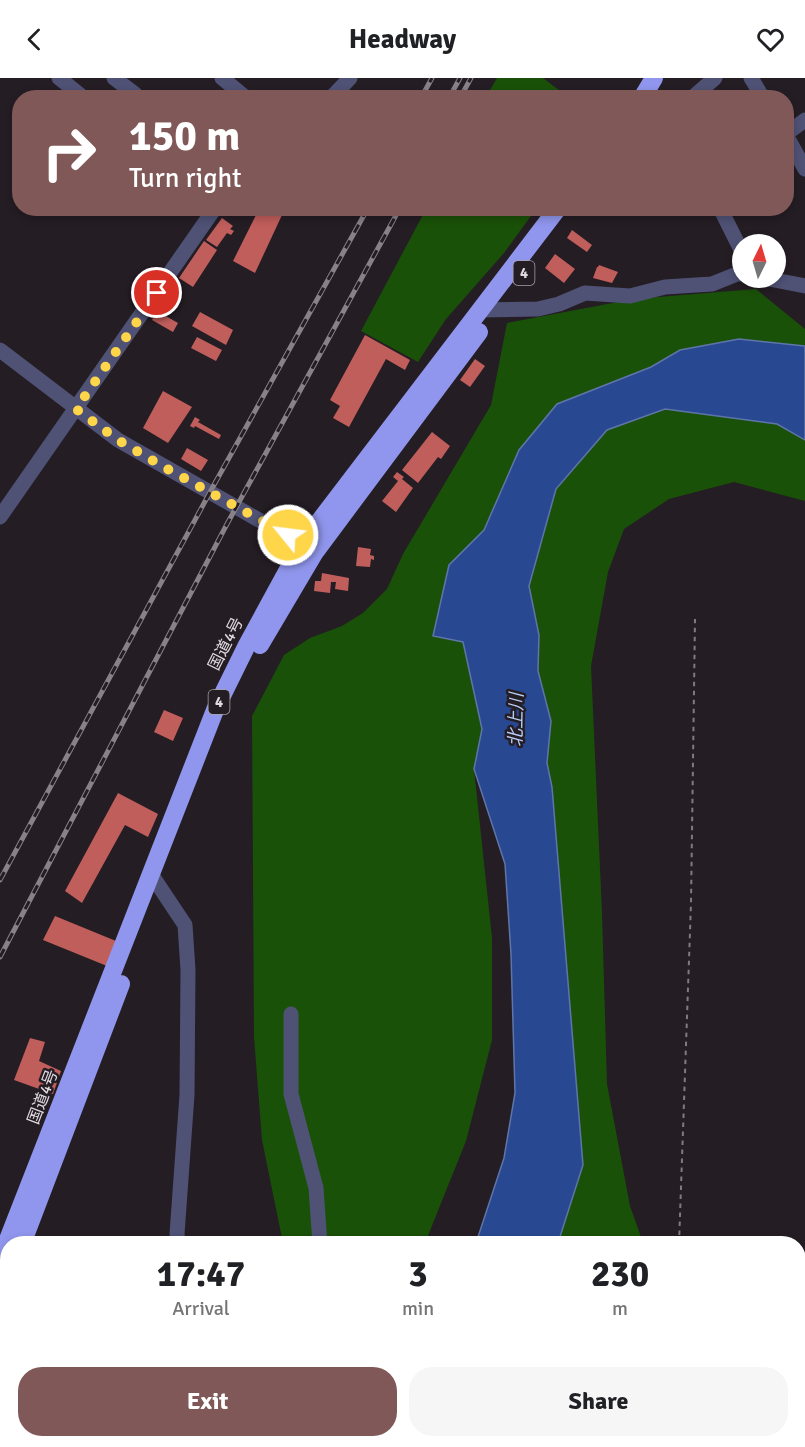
<!DOCTYPE html>
<html lang="en">
<head>
<meta charset="utf-8">
<style>
	:root { --surface:#fff; --page:#f6f6f6; --text:#202124; --muted:#757577; --accent:#805857 }
	body { margin:0; font-family:Signika,"Noto Sans JP",sans-serif; background:var(--page); color:var(--text); height:100vh; display:flex; flex-direction:column; font-size:22px; white-space:nowrap }
	* { box-sizing:border-box; margin:0 }
	p { font-size:20px; color:var(--muted) }
	.icon { flex:none; width:33px; height:33px; fill:none; stroke:currentColor; stroke-width:2; stroke-linecap:round; stroke-linejoin:round }
	.map { position:relative; flex:1; overflow:hidden }
	.side { position:absolute; left:0px; top:1158px; width:806px; height:212px; display:flex; flex-direction:column; background:var(--surface); border-radius:24px 24px 0 0; box-shadow:0 3px 9px #0003 }
	.side>* { flex:none }
	.hud { position:absolute; left:12px; top:12px; width:782px; height:126px; border-radius:24px; box-shadow:0 3px 9px #0003; background:#805857; color:#fff; overflow:hidden }
	.needle { width:39px; rotate:5deg }
	.buttons { position:absolute; left:732px; top:156px; display:grid; gap:12px }
	.buttons a { display:grid; place-items:center; width:54px; height:54px; border-radius:50%; background:var(--surface); box-shadow:0 3px 9px #0003; font-size:30px }
	.pin { position:absolute; display:grid; place-items:center; width:51px; height:51px; color:#fff; margin:-26px; border:3px solid #fff; border-radius:50%; box-shadow:0 2px 6px #0007 }
	.me { position:absolute; width:66px; margin:-33px; rotate:299deg; stroke-linejoin:round; filter:drop-shadow(0 0 4px #0008) }
	.turn { display:flex; align-items:center; gap:21px; height:126px; padding:0 18px; font-size:27px }
	.turn .icon { width:78px; height:78px; stroke-width:2.5 }
	.turn b { display:block; font-size:42px; line-height:51px }
	.eta { display:flex; justify-content:space-evenly; align-items:center; height:102px; text-align:center }
	.eta b { font-size:36px; font-weight:700; line-height:42px }
	.button { display:flex; gap:12px; margin-top:auto; padding:12px 18px }
	.button a { flex:1; height:69px; border-radius:24px; background:var(--accent); color:#fff; font-size:24px; font-weight:700; line-height:69px; text-align:center }
	.button a+a { background:var(--page); color:var(--text) }
	header { display:flex; justify-content:space-between; align-items:center; height:78px; padding:0 18px; background:var(--surface); font-size:27px; font-weight:700 }
	.map>svg:first-child { display:block }
	.green { fill:#1a5108 }
	.water { fill:#284991; stroke:#5f75a9; stroke-width:1.5 }
	.building { fill:#c05e5c }
	.lines { fill:none; stroke-linecap:round; stroke-linejoin:round }
	.path { stroke:#817b81; stroke-width:2; stroke-dasharray:4.5 4.5; stroke-linecap:butt }
	.minor { stroke:#4f5275; stroke-width:15 }
	.highway { stroke:#9096ed; stroke-width:18 }
	.rail-casing { stroke:#888288; stroke-width:5 }
	.rail { stroke:#241d24; stroke-width:3; stroke-dasharray:9; stroke-linecap:butt }
	.route { stroke:#ffd54a; stroke-width:10; stroke-dasharray:0 18 }
	.labels { text-anchor:middle; dominant-baseline:central; stroke-width:5; stroke-linejoin:round; paint-order:stroke }
	.shield { fill:#241d24; stroke:#a8a2a8; stroke-width:1.5 }
	.shield-label { font-size:15px; font-weight:bold; fill:#e0dbe0 }
	.street-label { font-size:16px; fill:#e0dbe0; stroke:#241d24 }
	.water-label { font-size:18px; font-style:italic; fill:#b7ccf6; stroke:#241d24 }
</style>
</head>
<body>
<header><svg class="icon" aria-label="back" viewBox="0 0 24 24"><path d="M15 5l-7 7 7 7"/></svg>Headway<svg class="icon" aria-label="heart" viewBox="0 0 24 24"><path d="M12 20l-8-8c-3-5 5-10 8-4 3-6 11-1 8 4z"/></svg></header>
<div class="map">
<svg width="805" height="1369" viewBox="0 0 805 1369">
	<rect width="100%" height="100%" fill="#241d24"/>
	<path class="green" d="M497 0H543L568 19H486Z
		M426 131H536L504 175 446 241 418 284 361 253Z
		M756 211 805 251V268L739 261 680 272 519 372 484 452 449 487 433 558 463 564 482 651 474 691 492 860V962L466 1063 425 1165H283L262 1062 254 959 252 638 284 577 310 560 342 548 363 535 387 511 403 476 491 327 507 245 634 221Z
		M665 331 777 346 805 362V423L734 404 669 421 624 451 608 494 591 588 602 835 607 1006 630 1128 641 1159 636 1165H558L583 1087 552 709 547 685 551 643 538 593 539 557 529 508 556 411 607 352Z
		M299 1362H368L366 1369H301Z
		M468 1362H531L528 1369H467Z"/>
	<path class="water" d="M739 261 805 268V362L777 346 665 331 607 352 556 411 529 508 539 557 538 593 551 643 547 685 552 709 583 1087 558 1165H476L504 1080 515 1015 511 876 505 786 474 691 482 651 463 564 433 558 449 487 484 452 519 372 557 326 651 289 680 272Z
		M401 1362H467L466 1369H401Z"/>
	<path class="building" d="M264 130H269L282 137 255 195 233 183 258 133 261 135Z
		M222 140 233 148 230 151 234 153 231 157 227 155 217 169 206 162Z
		M572 152 592 167 587 174 567 160Z
		M204 163 217 172 193 209 179 200Z
		M555 176 575 191 564 205 545 190Z
		M599 187 618 194 612 205 593 200 597 189H598Z
		M157 233 178 245 173 254 152 242Z
		M200 234 233 252 226 267 192 248Z
		M365 257 410 282 405 292 386 281 349 349 333 340 340 328 330 322Z
		M197 259 222 272 216 283 191 270Z
		M475 281 485 288 470 309 460 302Z
		M163 313 192 329 168 365 143 350Z
		M195 339 200 342 198 344 221 357 219 361 195 348 194 350 190 348Z
		M432 354 450 368 441 381 438 379 418 405 402 392Z
		M187 370 208 382 201 393 181 381Z
		M397 394 404 399 402 401 413 410 396 434 382 423 398 403 393 399Z
		M358 469 371 471 370 477 374 478V482L371 481 370 489 356 488Z
		M322 495 349 500 348 513 335 511 336 504H331L330 515 314 513 315 503H321Z
		M164 632 183 640 173 663 154 654Z
		M118 715 158 736 148 759 125 747 82 825 65 813Z
		M55 838 116 863 107 888 43 862Z
		M30 960 45 964 39 983 61 993 53 1016 14 1002Z"/>
	<g class="lines">
		<path class="path" d="M679 1166 691 825 695 541
			M798 1350 805 1358"/>
		<path class="minor" d="M59 0 84 20
			M114 0 135 16
			M222 0 245 19
			M751 0 763 20
			M331 20 350 0
			M692 20 715 0
			M786 56 805 42
			M786 57 805 91
			M720 130 742 174
			M764 200 805 208
			M480 232 538 231 559 226 585 215 630 218 665 209 712 206 737 196H742
			M0 272 118 362 310 471
			M0 439 215 130
			M151 796 185 847 188 892 187 1017 177 1156 178 1166
			M291 936V1016L316 1110 320 1166
			M228 1362 229 1369
			M293 1362V1369"/>
		<path class="highway" d="M642 20 654 0
			M260 567 315 474 479 254
			M22 1166 121 906
			M0 1182 215 632 247 567 302 466 558 130
			M0 1224 8 1205"/>
		<defs>
			<path id="rail" d="M421 20 432 0
				M449 20 460 0
				M460 20 471 0
				M0 802 215 405 368 130
				M0 879 227 446 400 130"/>
		</defs>
		<use href="#rail" class="rail-casing"/>
		<use href="#rail" class="rail"/>
	</g>
	<g class="lines">
		<path class="route" d="M157 215 76 331 118 362 162 388 288 457"/>
	</g>
	<g class="labels">
		<g class="shield">
			<rect x="513.5" y="183" width="21" height="24" rx="4.5"/>
			<rect x="208.5" y="612" width="21" height="24" rx="4.5"/>
		</g>
		<g class="shield-label">
			<text x="524" y="195">4</text>
			<text x="219" y="624">4</text>
		</g>
		<g class="street-label">
			<text transform="translate(226 566) rotate(-63)">国道4号</text>
			<text transform="translate(43 1019) rotate(-69)">国道4号</text>
		</g>
		<g class="water-label">
			<text transform="translate(516 642) rotate(-89)">北上川</text>
		</g>
	</g>
</svg>
<div class="buttons">
<a><svg class="needle" viewBox="-14 -14 28 28"><path d="M0-13l5 13h-10z" fill="#e53935"/><path d="M0 13l5-13h-10z" fill="#757577"/></svg></a>
</div>
<div class="pin" style="left:157px;top:215px;background:#d93025"><svg class="icon" aria-label="arrive" viewBox="0 0 24 24"><path d="M6 21V4h12l-3 4 3 4H6"/></svg></div>
<svg class="me" style="left:288px;top:457px" viewBox="-20 -20 40 40"><circle r="17" fill="#ffd54a" stroke="#fff" stroke-width="3"/><path d="M0-11L8 9 0 5-8 9z" fill="#fff"/></svg>
<div class="hud">
<div class="turn"><svg class="icon" aria-label="right" viewBox="0 0 24 24"><path d="M7 20v-9h11M14 6l5 5-5 5"/></svg><div><b>150 m</b>Turn right</div></div>
</div>
<section class="side">
<div class="eta">
<div><b>17:47</b><p>Arrival</p></div>
<div><b>3</b><p>min</p></div>
<div><b>230</b><p>m</p></div>
</div>
<div class="button"><a>Exit</a><a>Share</a></div>
</section>
</div>
</body>
</html>
